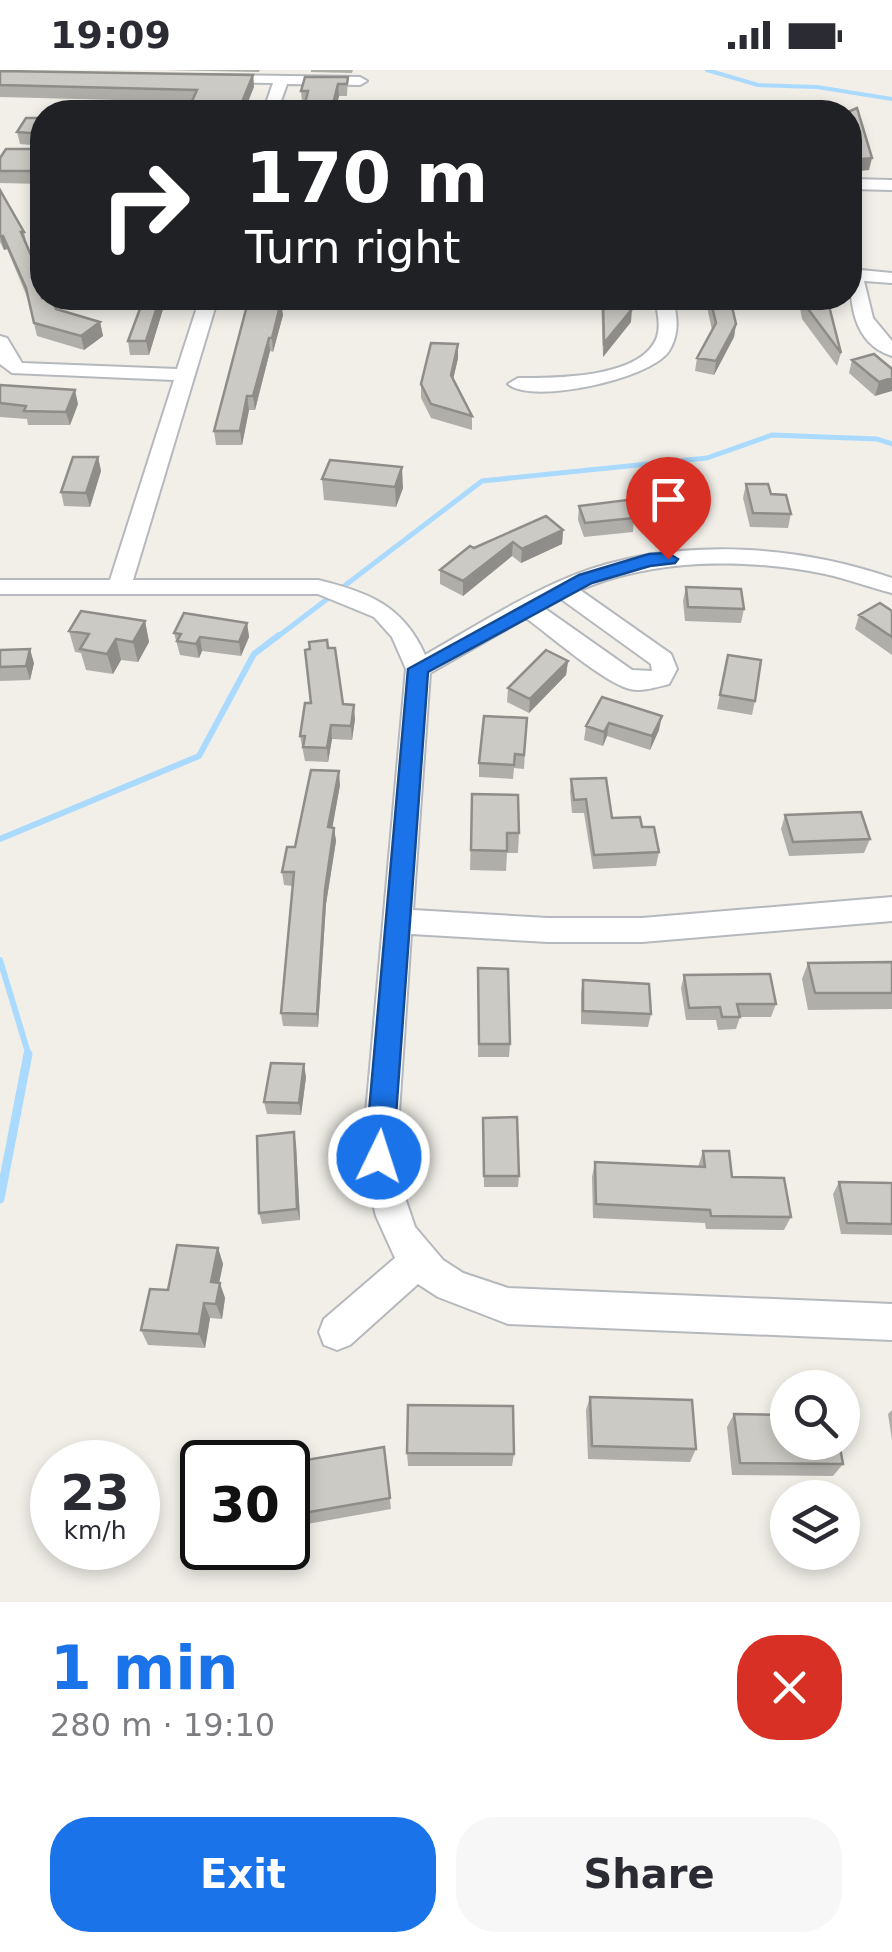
<!DOCTYPE html>
<html lang="en">
<head>
<meta charset="utf-8">
<style>
	:root { --surface:#fff; --page:#f7f7f7; --text:#2b2b33; --muted:#7c7c81; --accent:#1a73e8 }
	body { margin:0; font-family:"DejaVu Sans",sans-serif; background:var(--page); color:var(--text); height:100vh; display:flex; flex-direction:column; font-size:38px; white-space:nowrap }
	* { box-sizing:border-box; margin:0 }
	p { font-size:32px; color:var(--muted) }
	.icon { flex:none; width:55px; height:55px; fill:none; stroke:currentColor; stroke-width:2; stroke-linecap:round; stroke-linejoin:round }
	.map { position:relative; height:1532px; overflow:hidden }
	.panel { display:flex; flex-direction:column; background:var(--surface); flex:1 }
	.panel>* { flex:none }
	.banner { position:absolute; left:30px; top:30px; width:832px; height:210px; border-radius:40px; box-shadow:0 5px 15px #0003; background:#202124; color:#fff; overflow:hidden }
	.fabs { position:absolute; left:770px; top:1300px; display:grid; gap:20px }
	.fabs a { display:grid; place-items:center; width:90px; height:90px; border-radius:50%; background:var(--surface); box-shadow:0 5px 15px #0003; font-size:50px }
	.speed { position:absolute; left:30px; top:1370px; display:flex; gap:20px; font-size:50px; font-weight:700; text-align:center }
	.speed>* { display:grid; place-content:center; width:130px; height:130px; border-radius:50%; background:var(--surface); box-shadow:0 5px 15px #0003; line-height:1 }
	.speed small { font-size:25px; font-weight:400 }
	.speed .limit { border:5px solid #111; border-radius:15px; background:#fff; color:#111 }
	.pin { position:absolute; display:grid; place-items:center; width:85px; height:85px; color:#fff; margin:-102px -42px; border-radius:50% 50% 50% 0; rotate:-45deg; box-shadow:0 0 10px #0007 }
	.pin .icon { rotate:45deg }
	.me { position:absolute; width:110px; margin:-55px; rotate:4deg; stroke-linejoin:round; filter:drop-shadow(0 0 8px #0008) }
	.turn { display:flex; align-items:center; gap:35px; height:210px; padding:0 50px; font-size:45px }
	.turn .icon { width:130px; height:130px; stroke-width:2.5 }
	.turn b { display:block; font-size:70px; line-height:85px }
	.round { display:grid; place-items:center; flex:none; width:105px; height:105px; border-radius:40px; background:var(--page) }
	.headline { display:flex; align-items:center; justify-content:space-between; height:170px; padding:0 50px }
	h1 { font-size:60px; font-weight:800; line-height:75px; color:var(--accent) }
	.button { display:flex; gap:20px; margin-top:auto; padding:20px 50px }
	.button a { flex:1; height:115px; border-radius:40px; background:var(--accent); color:#fff; font-size:40px; font-weight:800; line-height:115px; text-align:center }
	.button a+a { background:var(--page); color:var(--text) }
	.status { display:flex; justify-content:space-between; align-items:center; height:70px; padding:0 50px; background:var(--surface); direction:ltr }
	.status svg { height:28px; fill:currentColor }
	.map>svg:first-child { display:block }
	.lines { fill:none; stroke-linecap:round; stroke-linejoin:round }
	.stream-far3 { stroke:#aadaff; stroke-width:4 }
	.stream-far2 { stroke:#aadaff; stroke-width:5 }
	.stream-far1 { stroke:#aadaff; stroke-width:6 }
	.stream { stroke:#aadaff; stroke-width:9 }
	.street-casing { stroke:#b5b8bc; stroke-width:4 }
	.street { fill:#fff; fill-rule:evenodd }
	.wall { fill:#afaea9 }
	.shaded-wall { fill:#8f8d8a }
	.building { fill:#cccac5; stroke:#8f8d8a; stroke-width:2.5 }
	.route { fill:#1a73e8; stroke:#114b97; stroke-width:2.5 }
</style>
</head>
<body>
<div class="status"><b>19:09</b><svg viewBox="0 0 49 12"><path d="M0 12V9h3v3zM5 12V6h3v6zM10 12V3h3v9zM15 12V0h3v12zM26 1h20v11H26zM47 4h2v5h-2z"/></svg></div>
<div class="map">
<svg width="892" height="1532" viewBox="0 0 892 1532">
	<rect width="100%" height="100%" fill="#f1efe8"/>
	<g class="lines">
		<path class="stream-far3" d="M707 0 758 15 817 17 892 29"/>
		<path class="stream-far2" d="M276 568 482 411 707 388 772 365 877 369 892 374"/>
		<path class="stream-far1" d="M0 769 199 686 254 584 279 565
			M0 890 29 986"/>
		<path class="stream" d="M0 1129 28 984"/>
		<defs>
			<path id="street" d="M211 5 360 7 367 11 360 15 287 14 277 42H263L273 13 216 12 211 11Z
				M850 109 892 110V120L850 119Z
				M850 199 892 203V213L864 211 873 248 892 271V286C852 273 850 232 850 199Z
				M200 228H218L133 510H318C367 522 403 535 425 585 474 557 522 526 574 505 673 467 794 474 892 508V523C869 517 848 509 825 504 747 488 654 488 580 520L671 584 677 599 669 614C657 617 642 622 630 619 603 612 551 566 526 548L430 603 413 840 548 848H642L892 827V851L642 872H548L411 864 396 1087 402 1119 415 1157 443 1190 463 1203 508 1218 892 1234V1270L508 1254 438 1227 418 1214 350 1275 337 1280 324 1275 319 1262 324 1249 395 1188 376 1146 362 1087 406 599 392 567 374 547 318 524H0V510H110L174 310 12 303 0 294V266L7 268 22 293 177 299ZM561 529 651 594 652 601 632 600 544 538Z
				M655 228H673C677 247 680 263 669 281 651 309 532 335 508 314L518 308C554 308 642 309 657 267 661 255 657 241 655 228Z"/>
		</defs>
		<use href="#street" class="street-casing"/>
		<use href="#street" class="street"/>
	</g>
	<path class="wall" d="M165 0H260L259 2Z
		M311 0H353L352 3 311 2Z
		M0 1 253 5 254 17 192 32 0 27Z
		M348 7 347 26H339L335 42H303L305 32H302L301 21Z
		M42 48V114L0 113V88L42 79V76L20 74 17 62Z
		M0 120 24 162 27 175 56 239 100 252 103 266 84 280 37 266 28 229 7 179 4 180 0 172Z
		M144 228H162L164 236 149 285H130L128 271Z
		M249 228H277V231L283 245 273 282 270 281 255 340H249L242 375H216L214 361Z
		M601 228H631V252L603 287Z
		M705 228H730L736 254 734 267 714 305 695 301 697 288 712 260Z
		M798 228H827L841 283 837 296 802 249Z
		M458 274V288L453 309 472 346V360L431 348 421 328V314Z
		M852 290 892 299 875 326 849 303Z
		M0 315 78 334 70 355H28L27 349 0 347Z
		M98 387 101 401 90 437 64 436 61 422Z
		M322 409 403 418 396 437 324 430Z
		M746 414 771 424 791 444 788 458 750 457 743 428Z
		M579 436 634 448 633 462 584 467 578 450Z
		M563 460 562 474 521 493 512 486 463 526 440 514V500L474 478Z
		M686 517 744 539 741 553 685 551 683 531Z
		M892 541V585L855 559 859 545Z
		M145 551 149 572 138 592 121 590 113 604 86 600 81 583 75 582 69 561Z
		M247 553 249 567 241 586 202 581 199 588 180 585 174 563Z
		M328 578 343 634 355 649 352 670 332 669 328 692 305 691 300 666Z
		M0 580 34 593 30 610 0 611Z
		M728 585 755 631 752 645 717 639Z
		M568 591 566 605 529 643 507 632 508 618Z
		M602 627 659 660 650 680 607 666 603 676 584 670 586 656Z
		M527 648 524 699 514 698 513 709 479 707V693Z
		M571 709 612 748 659 782 656 796 593 799 584 743H572L570 722Z
		M340 715 332 757 334 758 336 771 326 834 318 957 283 956 281 943 293 816 284 815 282 802 295 777Z
		M472 724 519 763 518 783H507L506 801 470 800Z
		M785 745 870 769 864 783 789 786 781 759Z
		M892 892V939L808 940 802 909 808 893Z
		M478 898 510 974 509 987H478Z
		M684 905 776 934 771 947H740L736 959 718 960 716 950H686L681 918Z
		M583 910 651 944 648 957 581 954V923Z
		M306 1007 301 1045 267 1044 264 1032Z
		M483 1048 519 1106 518 1117H484Z
		M296 1074 300 1150 262 1154 259 1143Z
		M703 1081 732 1107 791 1147 784 1160 706 1159 705 1153 593 1148 592 1107 595 1092 698 1097Z
		M839 1112 892 1113V1165L841 1164 833 1124Z
		M218 1178 223 1194 219 1213 225 1228 222 1249 210 1248 205 1278 148 1275 141 1260 168 1220Z
		M590 1327 696 1379 690 1392 588 1389 586 1340Z
		M892 1340V1370L888 1344Z
		M734 1344 843 1394 833 1406 732 1405 727 1357Z
		M384 1377 391 1439 296 1456 292 1445Z
		M407 1383 514 1384 512 1396H408Z"/>
	<path class="shaded-wall" d="M253 5 254 17 244 42H238Z
		M338 14 339 26 335 42H331Z
		M872 88 869 100 850 102 853 90Z
		M0 166H3L7 179 4 180Z
		M160 228H162L164 236 149 285 146 271Z
		M281 232 283 245 273 282 272 268Z
		M632 239 631 252 603 287 604 273Z
		M100 252 103 266 84 280 81 266Z
		M736 254 734 267 714 305 716 291Z
		M269 268 270 281 255 340 253 326Z
		M458 274V288L451 319V305Z
		M892 308V321L875 326 879 312Z
		M75 320 78 334 70 355 66 342Z
		M247 326 249 340 242 375 240 361Z
		M98 387 101 401 90 437 86 423Z
		M402 397 403 418 396 437 395 417Z
		M563 460 562 474 521 493 522 479Z
		M513 472 512 486 463 526V511Z
		M145 551 149 572 138 592 133 572Z
		M247 553 249 567 241 586 239 572Z
		M200 567 202 581 199 588 196 574Z
		M116 569 121 590 113 604 107 584Z
		M30 579 34 593 30 610 26 596Z
		M568 591 566 605 529 643 530 629Z
		M354 635 355 649 352 670 351 656Z
		M662 646 659 660 650 680 652 666Z
		M609 653 607 666 603 676 604 662Z
		M331 655 332 669 328 692 327 678Z
		M339 701 340 715 330 771 328 757Z
		M334 758 336 771 326 834 318 957 317 944 325 820Z
		M304 994 306 1007 301 1045 299 1033Z
		M294 1062 296 1074 300 1150 297 1139Z
		M218 1178 223 1194 216 1228 211 1212Z
		M220 1213 225 1228 222 1249 216 1234Z
		M204 1233 210 1248 205 1278 199 1264Z"/>
	<path class="building" d="M0 1 253 5 238 42H187L197 20 0 15Z
		M305 7H348L347 14H338L331 42H303L308 21H301Z
		M857 38 872 88 853 90 850 80V42H848Z
		M26 48H42V101H0V88L6 79H42V64L17 62Z
		M0 120 24 162H21L42 211V228H53L56 239 100 252 81 266 34 253 26 218 3 166H0Z
		M144 228H160L146 271H128Z
		M249 228H273L272 231 281 232 272 268H269L253 326H247L240 361H214Z
		M603 228H631L632 239 604 273Z
		M710 228H730L736 254 716 291 697 288 716 253Z
		M803 228H827L841 283 805 235Z
		M431 273 458 274 451 305 472 346 431 334 421 314Z
		M874 284 892 299V308L879 312 852 290Z
		M0 315 75 320 66 342 24 341 26 336 0 333Z
		M73 387H98L86 423 61 422Z
		M330 390 402 397 395 417 322 409Z
		M746 414H768L771 424 786 425 791 444 753 443Z
		M627 430 634 448 585 453 579 436Z
		M546 446 563 460 522 479 513 472 463 511 440 500 470 476 474 478Z
		M686 517 741 519 744 539 688 537Z
		M880 533 892 541V567L859 545Z
		M81 541 145 551 133 572 116 569 107 584 80 579 89 564 69 561Z
		M184 543 247 553 239 572 200 567 196 574 177 571 181 564 174 563Z
		M327 570 328 578H335L343 634 354 635 351 656 331 655 327 678 303 677 305 666H300L305 633H311L305 580 310 579 309 572Z
		M30 579 26 596 0 597V580Z
		M546 580 568 591 530 629 508 618Z
		M728 585 761 590 755 631 720 625Z
		M602 627 662 646 652 666 609 653 604 662 586 656Z
		M484 646 527 648 524 685 515 684 514 695 479 693Z
		M311 700 339 701 328 757 334 758 325 820 317 944 281 943 294 802H282L287 777H295Z
		M606 708 612 748 640 747 642 757H654L659 782 594 785 586 729 574 730 571 709Z
		M472 724 518 725 519 763H507V781L471 780Z
		M861 742 870 769 793 772 785 745Z
		M892 892V923H815L808 893Z
		M478 898 508 899 510 974H479Z
		M770 904 776 934H737L740 947H722L720 937 689 938 684 905Z
		M583 910 649 914 651 944 583 941Z
		M271 993 304 994 299 1033 264 1032Z
		M517 1047 519 1106H484L483 1048Z
		M294 1062 297 1139 259 1143 257 1066Z
		M703 1081H729L732 1107 784 1108 791 1147 711 1146 710 1140 596 1134 595 1092 705 1097Z
		M839 1112 892 1113V1154L847 1153Z
		M177 1175 218 1178 211 1212 220 1213 216 1234 204 1233 199 1264 141 1260 150 1219 168 1220Z
		M590 1327 692 1330 696 1379 592 1376Z
		M408 1335 513 1336 514 1384 407 1383Z
		M734 1344 788 1345V1372H839L843 1394 740 1393Z
		M384 1377 390 1428 292 1445 288 1393Z"/>
	<path class="route" d="M668 483 678 489 675 493 650 496 592 513 428 602 393 1087 389 1096 379 1100 369 1096 365 1087 408 599 579 505 649 484Z"/>
</svg>
<div class="fabs">
<a><svg class="icon" aria-label="search" viewBox="0 0 24 24"><circle cx="10" cy="10" r="6"/><path d="M15 15l6 6"/></svg></a>
<a><svg class="icon" aria-label="layers" viewBox="0 0 24 24"><path d="M12 4l9 5-9 5-9-5zM3 14l9 5 9-5"/></svg></a>
</div>
<div class="speed"><div>23<small>km/h</small></div><div class="limit">30</div></div>
<div class="pin" style="left:668px;top:489px;background:#d93025"><svg class="icon" aria-label="arrive" viewBox="0 0 24 24"><path d="M6 21V4h12l-3 4 3 4H6"/></svg></div>
<svg class="me" style="left:379px;top:1087px" viewBox="-20 -20 40 40"><circle r="17" fill="#1a73e8" stroke="#fff" stroke-width="3"/><path d="M0-11L8 9 0 5-8 9z" fill="#fff"/></svg>
<div class="banner">
<div class="turn"><svg class="icon" aria-label="right" viewBox="0 0 24 24"><path d="M7 20v-9h11M14 6l5 5-5 5"/></svg><div><b>170 m</b>Turn right</div></div>
</div>
</div>
<section class="panel">
<div class="headline"><div><h1>1 min</h1><p>280 m · 19:10</p></div><a class="round" style="background:#d93025;color:#fff"><svg class="icon" aria-label="close" viewBox="0 0 24 24"><path d="M6 6l12 12M18 6L6 18"/></svg></a></div>
<div class="button"><a>Exit</a><a>Share</a></div>
</section>
</body>
</html>
